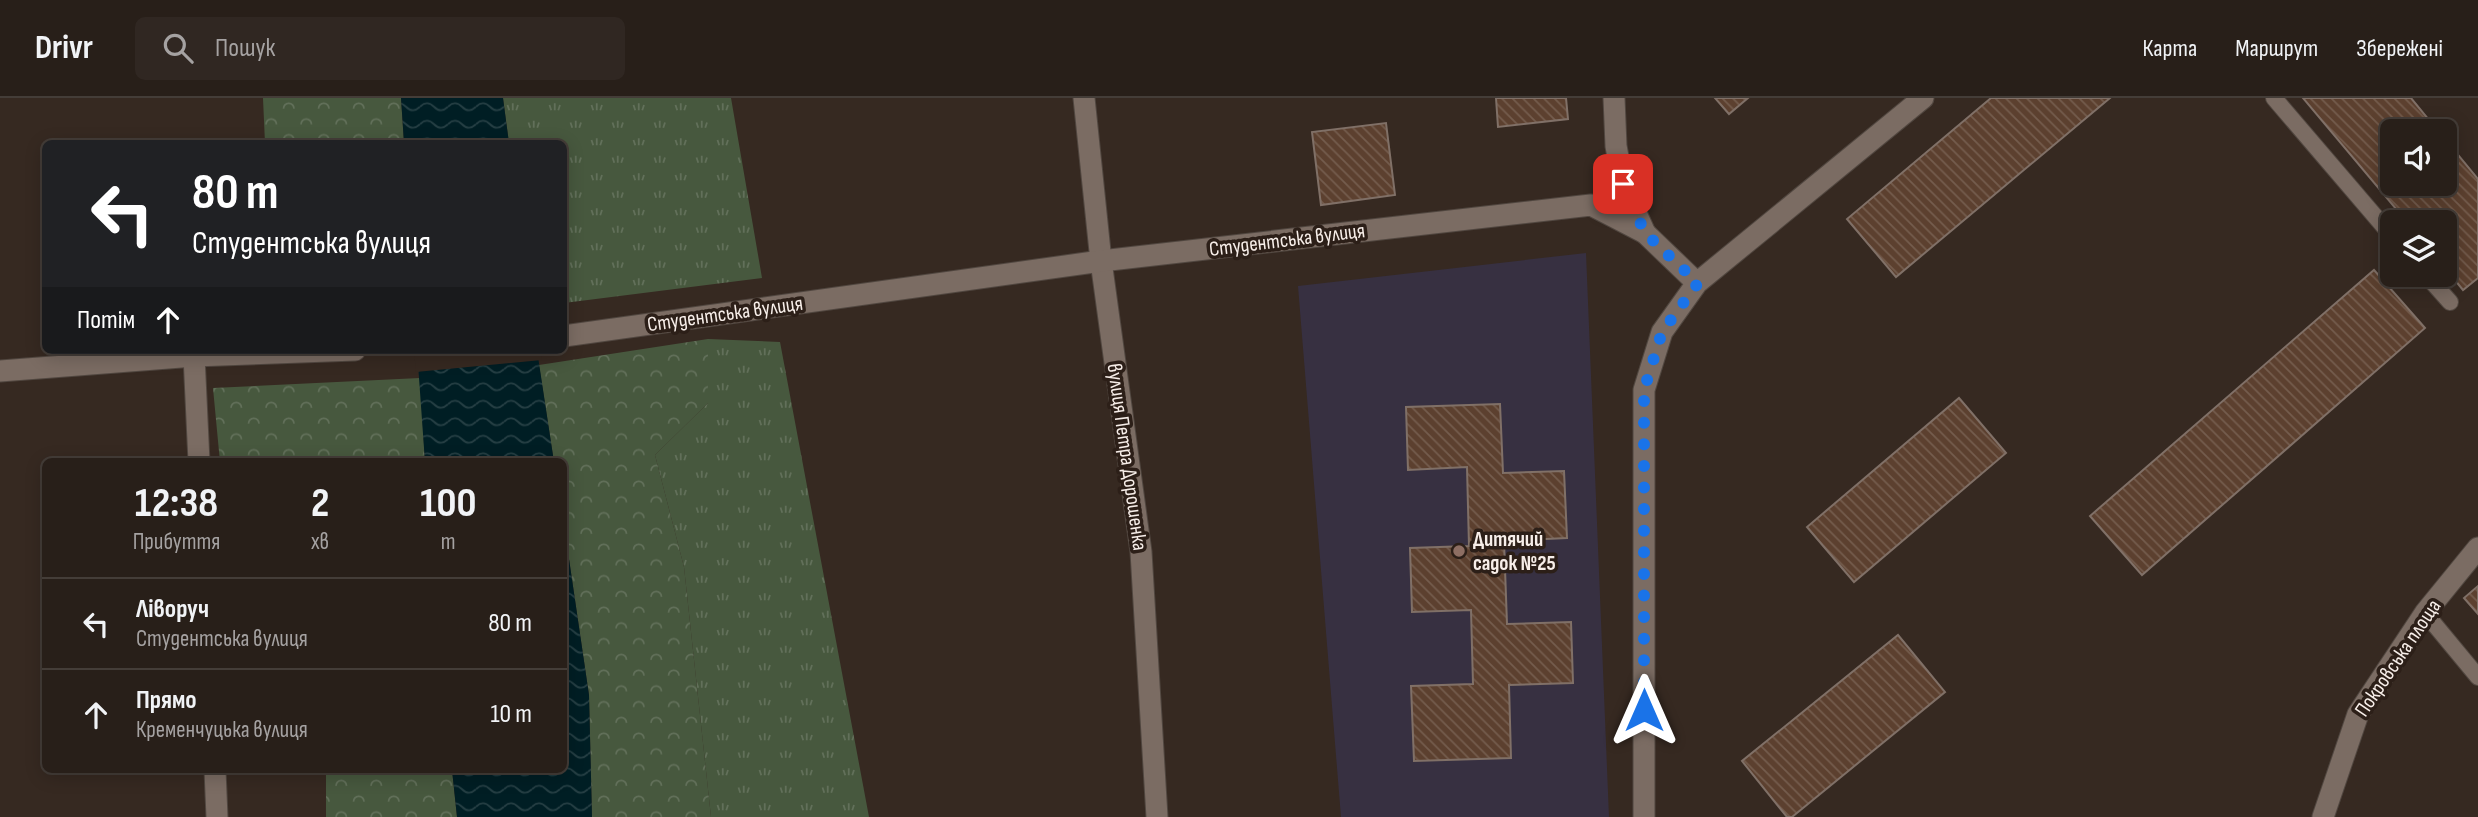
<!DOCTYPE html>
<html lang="uk">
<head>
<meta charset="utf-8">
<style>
	:root { --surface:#281f19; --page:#302722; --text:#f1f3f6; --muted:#a5a2a2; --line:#443d38 }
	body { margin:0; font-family:"Sofia Sans Condensed",sans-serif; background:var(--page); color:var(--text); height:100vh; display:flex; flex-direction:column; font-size:26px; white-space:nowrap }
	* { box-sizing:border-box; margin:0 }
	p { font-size:23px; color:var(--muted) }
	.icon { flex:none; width:38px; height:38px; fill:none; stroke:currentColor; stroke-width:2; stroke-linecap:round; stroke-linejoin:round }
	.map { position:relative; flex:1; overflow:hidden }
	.drawer { position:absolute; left:42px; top:360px; width:525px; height:315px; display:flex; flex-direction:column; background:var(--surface); border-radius:10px; box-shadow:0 4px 18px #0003,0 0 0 2px var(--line) }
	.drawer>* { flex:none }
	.banner { position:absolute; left:42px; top:42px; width:525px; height:214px; border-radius:10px; box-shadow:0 4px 18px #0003,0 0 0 2px var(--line); background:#202124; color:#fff; overflow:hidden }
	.fabs { position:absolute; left:2380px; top:21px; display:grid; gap:14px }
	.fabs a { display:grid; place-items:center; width:77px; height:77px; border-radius:10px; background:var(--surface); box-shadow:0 4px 18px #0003,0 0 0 2px var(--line); font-size:35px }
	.pin { position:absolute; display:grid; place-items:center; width:60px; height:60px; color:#fff; margin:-30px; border-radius:14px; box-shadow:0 4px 10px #0006 }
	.me { position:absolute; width:77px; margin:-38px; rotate:0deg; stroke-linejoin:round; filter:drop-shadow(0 0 5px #0008) }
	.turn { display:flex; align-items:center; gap:24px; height:147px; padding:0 35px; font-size:32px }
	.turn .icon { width:91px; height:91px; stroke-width:2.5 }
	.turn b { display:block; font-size:49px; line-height:60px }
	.then { display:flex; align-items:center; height:66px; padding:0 35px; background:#0003; gap:14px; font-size:26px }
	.eta { display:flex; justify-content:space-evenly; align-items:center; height:119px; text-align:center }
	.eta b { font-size:42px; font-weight:700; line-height:49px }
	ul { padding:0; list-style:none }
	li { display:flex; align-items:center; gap:21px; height:91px; padding:0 35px; border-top:2px solid var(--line) }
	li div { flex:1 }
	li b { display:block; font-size:26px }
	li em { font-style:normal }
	header { display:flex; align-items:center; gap:42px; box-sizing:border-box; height:98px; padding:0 35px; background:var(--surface); border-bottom:2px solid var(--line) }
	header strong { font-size:33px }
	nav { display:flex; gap:38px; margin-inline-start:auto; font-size:24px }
	.search { width:490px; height:63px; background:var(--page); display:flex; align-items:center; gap:18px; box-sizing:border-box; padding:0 24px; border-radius:10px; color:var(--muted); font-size:26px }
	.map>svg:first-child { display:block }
	.education { fill:#373041 }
	.grass { fill:url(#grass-tufts) }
	.forest { fill:url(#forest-crowns) }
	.water { fill:url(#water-waves) }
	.pier { fill:#362921 }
	.building { fill:url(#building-back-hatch); stroke:#807067; stroke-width:2 }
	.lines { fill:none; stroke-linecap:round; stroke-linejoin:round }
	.service-casing { stroke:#514740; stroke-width:18 }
	.minor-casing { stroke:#514740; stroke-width:23 }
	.tertiary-casing { stroke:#514740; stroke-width:23 }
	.service { stroke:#7b6c63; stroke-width:16 }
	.minor { stroke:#7b6c63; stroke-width:21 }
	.tertiary { stroke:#7b6c63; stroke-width:21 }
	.route { stroke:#1a73e8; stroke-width:12; stroke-dasharray:0 21.6 }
	.education-dot { fill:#8d6e63; stroke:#2c1f18; stroke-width:2.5 }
	.labels { text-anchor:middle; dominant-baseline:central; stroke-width:7; stroke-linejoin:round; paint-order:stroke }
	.street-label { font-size:21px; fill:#f7eee9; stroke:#2c1f18 }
	.poi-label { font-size:21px; font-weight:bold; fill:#f7eee9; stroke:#2c1f18; text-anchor:start }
</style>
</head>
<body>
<header>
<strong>Drivr</strong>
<div class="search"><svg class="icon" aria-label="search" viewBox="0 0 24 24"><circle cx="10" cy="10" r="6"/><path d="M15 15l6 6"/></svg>Пошук</div>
<nav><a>Карта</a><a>Маршрут</a><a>Збережені</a></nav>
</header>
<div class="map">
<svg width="2478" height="719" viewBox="0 0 2478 719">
	<defs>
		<pattern id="grass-tufts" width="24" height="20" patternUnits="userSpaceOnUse" patternTransform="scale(1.75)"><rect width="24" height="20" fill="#47583e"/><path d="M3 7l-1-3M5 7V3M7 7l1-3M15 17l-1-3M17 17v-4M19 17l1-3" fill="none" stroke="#62705a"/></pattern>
		<pattern id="forest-crowns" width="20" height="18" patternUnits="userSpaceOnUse" patternTransform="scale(1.75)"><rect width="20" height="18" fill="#47583e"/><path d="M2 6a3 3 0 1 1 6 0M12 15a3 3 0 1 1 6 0" fill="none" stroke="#62705a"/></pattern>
		<pattern id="water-waves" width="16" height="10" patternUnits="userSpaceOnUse" patternTransform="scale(1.75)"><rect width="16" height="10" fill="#001e24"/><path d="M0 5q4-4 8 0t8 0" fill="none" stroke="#263f44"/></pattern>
		<pattern id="building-back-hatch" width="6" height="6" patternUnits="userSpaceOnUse" patternTransform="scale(1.75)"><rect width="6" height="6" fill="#5c402f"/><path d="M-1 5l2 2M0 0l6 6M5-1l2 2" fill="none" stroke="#745c4d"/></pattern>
	</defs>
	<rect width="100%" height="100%" fill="#362921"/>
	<path class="education" d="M1586 155 1609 719H1341L1298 188Z"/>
	<path class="grass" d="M503 0H731L762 180 564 205V46L509 45Z
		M708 241 780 244 869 719H711L684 469 655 357 708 305Z"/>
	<path class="forest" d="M263 0H401L404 45H265Z
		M708 241V305L655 357 684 469 711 719H592L589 597 564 427V364H554L539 267Z
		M420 280 425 364H220L213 290Z
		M326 672H452L457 719H326Z"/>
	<path class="water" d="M401 0H503L509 45H404Z
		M417 252H537L554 364H425Z
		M564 427 589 597 592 719H457L452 672H564Z"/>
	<path class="pier" d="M414 252H540L542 262 416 274Z"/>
	<path class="building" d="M1496 0H1566L1568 21 1498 29Z
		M1715 0H1748L1729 16Z
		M1991 0H2110L1896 179 1847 121Z
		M2303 0H2411L2438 33H2392V86H2445V41L2478 81V180L2463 192 2445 170V124H2407Z
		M1386 25 1395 97 1321 107 1312 34Z
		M2374 172 2425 230 2142 477 2090 418Z
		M1959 300 2006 355 1854 484 1807 429Z
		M1500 306 1503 375 1564 373 1567 440 1504 443 1507 526 1571 524 1573 585 1509 587 1511 660 1414 663 1411 588 1473 586 1471 512 1412 514 1410 450 1469 448 1467 369 1408 372 1406 309Z
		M2478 488V516L2464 500Z
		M1898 537 1945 594 1792 719H1787L1742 663Z"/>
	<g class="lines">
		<defs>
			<path id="service" d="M2274 0 2392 138
				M2426 177 2450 204
				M2425 515 2478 579"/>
			<path id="minor" d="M1084 0 1101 163 1141 454 1157 719
				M1614 0 1616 48 1623 86 1645 135
				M194 258 199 364
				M215 672 217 719
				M2323 719 2358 616 2425 515 2478 450"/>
			<path id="tertiary" d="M564 238 1101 163 1591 107 1645 135 1697 185 1923 0
				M0 273 194 258 355 252
				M1644 719V292L1662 234 1697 185"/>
		</defs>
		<use href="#service" class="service-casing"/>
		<use href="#minor" class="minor-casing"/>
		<use href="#tertiary" class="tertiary-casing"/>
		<use href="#service" class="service"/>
		<use href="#minor" class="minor"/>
		<use href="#tertiary" class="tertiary"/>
	</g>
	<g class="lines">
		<path class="route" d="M1623 86 1645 135 1698 185 1662 234 1644 292V612"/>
	</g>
	<circle class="education-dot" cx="1459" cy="453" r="7"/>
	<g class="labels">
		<g class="street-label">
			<text transform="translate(1287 142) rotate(-7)">Студентська вулиця</text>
			<text transform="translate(725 216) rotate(-8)">Студентська вулиця</text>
			<text transform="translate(1127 359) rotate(82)">вулиця Петра Дорошенка</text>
			<text transform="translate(2398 560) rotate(-56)">Покровська площа</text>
		</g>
		<g class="poi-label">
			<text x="1473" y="441">Дитячий<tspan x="1473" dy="24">садок №25</tspan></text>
		</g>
	</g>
</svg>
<div class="fabs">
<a><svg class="icon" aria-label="sound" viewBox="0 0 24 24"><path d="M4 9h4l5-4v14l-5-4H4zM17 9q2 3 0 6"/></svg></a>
<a><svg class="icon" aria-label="layers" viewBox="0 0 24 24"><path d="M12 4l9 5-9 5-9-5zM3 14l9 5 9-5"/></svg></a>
</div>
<div class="pin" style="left:1623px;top:86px;background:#d93025"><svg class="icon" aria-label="arrive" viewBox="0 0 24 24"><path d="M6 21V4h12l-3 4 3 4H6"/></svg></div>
<svg class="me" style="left:1644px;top:612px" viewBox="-20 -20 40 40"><path d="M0-17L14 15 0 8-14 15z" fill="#1a73e8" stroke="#fff" stroke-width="4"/></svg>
<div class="banner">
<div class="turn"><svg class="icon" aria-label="left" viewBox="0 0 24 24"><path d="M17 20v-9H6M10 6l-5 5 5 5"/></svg><div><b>80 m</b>Студентська вулиця</div></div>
<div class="then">Потім<svg class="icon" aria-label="ahead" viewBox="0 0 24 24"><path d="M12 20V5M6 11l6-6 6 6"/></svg></div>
</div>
<section class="drawer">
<div class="eta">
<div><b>12:38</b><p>Прибуття</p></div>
<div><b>2</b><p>хв</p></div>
<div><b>100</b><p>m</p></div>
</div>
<ul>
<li><svg class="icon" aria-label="left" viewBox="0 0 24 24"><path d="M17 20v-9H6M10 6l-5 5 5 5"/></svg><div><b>Ліворуч</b><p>Студентська вулиця</p></div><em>80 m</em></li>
<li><svg class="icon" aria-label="ahead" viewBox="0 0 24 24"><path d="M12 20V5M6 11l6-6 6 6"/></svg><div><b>Прямо</b><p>Кременчуцька вулиця</p></div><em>10 m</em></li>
</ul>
</section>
</div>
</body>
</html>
